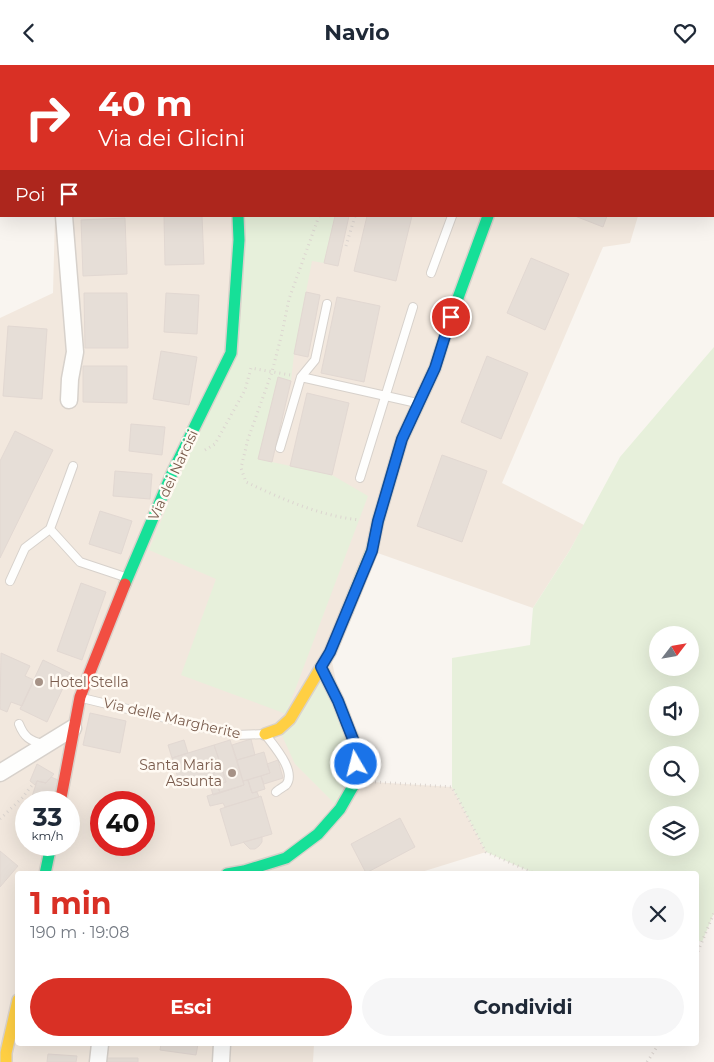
<!DOCTYPE html>
<html lang="it">
<head>
<meta charset="utf-8">
<style>
	:root { --surface:#fff; --page:#f6f6f7; --text:#1f2937; --muted:#747a83; --accent:#d93025 }
	body { margin:0; font-family:Montserrat,sans-serif; background:var(--page); color:var(--text); height:100vh; display:flex; flex-direction:column; font-size:19px; white-space:nowrap }
	* { box-sizing:border-box; margin:0 }
	p { font-size:16px; color:var(--muted) }
	.icon { flex:none; width:28px; height:28px; fill:none; stroke:currentColor; stroke-width:2; stroke-linecap:round; stroke-linejoin:round }
	.map { position:relative; flex:1; overflow:hidden }
	.side { position:absolute; left:15px; top:806px; width:684px; height:175px; display:flex; flex-direction:column; background:var(--surface); border-radius:5px; box-shadow:0 5px 20px #0002 }
	.side>* { flex:none }
	.hud { position:absolute; left:0px; top:0px; width:715px; height:152px; box-shadow:0 5px 20px #0002; background:#d93025; color:#fff; overflow:hidden }
	.needle { width:32px; rotate:59deg }
	.controls { position:absolute; left:649px; top:561px; display:grid; gap:10px }
	.controls a { display:grid; place-items:center; width:50px; height:50px; border-radius:50%; background:var(--surface); box-shadow:0 5px 20px #0002; font-size:25px }
	.speed { position:absolute; left:15px; top:726px; display:flex; gap:10px; font-size:25px; font-weight:700; text-align:center }
	.speed>* { display:grid; place-content:center; width:65px; height:65px; border-radius:50%; background:var(--surface); box-shadow:0 5px 20px #0002; line-height:1 }
	.speed small { font-size:12px; font-weight:400 }
	.speed .limit { border:8px solid #d22; background:#fff; color:#111 }
	.pin { position:absolute; display:grid; place-items:center; width:42px; height:42px; color:#fff; margin:-21px; border:2px solid #fff; border-radius:50%; box-shadow:0 1px 5px #0007 }
	.me { position:absolute; width:55px; margin:-28px; rotate:352deg; stroke-linejoin:round; filter:drop-shadow(0 0 4px #0008) }
	.turn { display:flex; align-items:center; gap:18px; height:105px; padding:0 15px; font-size:22px }
	.turn .icon { width:65px; height:65px; stroke-width:2.5 }
	.turn b { display:block; font-size:35px; line-height:42px }
	.then { display:flex; align-items:center; height:48px; padding:0 15px; background:#0003; gap:10px; font-size:19px }
	.round { display:grid; place-items:center; flex:none; width:52px; height:52px; border-radius:26px; background:var(--page) }
	.overview { display:flex; align-items:center; justify-content:space-between; height:85px; padding:0 15px }
	h1 { font-size:30px; font-weight:700; line-height:38px; color:var(--accent) }
	.action { display:flex; gap:10px; margin-top:auto; padding:10px 15px }
	.action a { flex:1; height:58px; border-radius:30px; background:var(--accent); color:#fff; font-size:20px; font-weight:700; line-height:58px; text-align:center }
	.action a+a { background:var(--page); color:var(--text) }
	header { display:flex; justify-content:space-between; align-items:center; height:65px; padding:0 15px; background:var(--surface); font-size:22px; font-weight:700 }
	.map>svg:first-child { display:block }
	.residential { fill:#f2e8de; fill-rule:evenodd }
	.green { fill:#e7f0db; fill-rule:evenodd }
	.building { fill:#e6ded7; stroke:#e2d8d2 }
	.lines { fill:none; stroke-linecap:round; stroke-linejoin:round }
	.lane-casing { stroke:#d7d1cb; stroke-width:10 }
	.street-casing { stroke:#d7d1cb; stroke-width:19 }
	.fast-casing { stroke:#d9d2cb; stroke-width:14 }
	.slow-casing { stroke:#d9d2cb; stroke-width:14 }
	.jam-casing { stroke:#d9d2cb; stroke-width:14 }
	.path { stroke:#dcd5d0; stroke-width:3; stroke-dasharray:1 4; stroke-linecap:butt }
	.lane { stroke:#fefefd; stroke-width:8 }
	.street { stroke:#fefefd; stroke-width:16 }
	.fast { stroke:#16e098; stroke-width:11 }
	.slow { stroke:#ffcf43; stroke-width:11 }
	.jam { stroke:#f24e42; stroke-width:11 }
	.route-casing { stroke:#114b97; stroke-width:12 }
	.route { stroke:#1a73e8; stroke-width:9 }
	.poi-dot { fill:#a69286; stroke:#fffaf3; stroke-width:2 }
	.labels { text-anchor:middle; dominant-baseline:central; stroke-width:5; stroke-linejoin:round; paint-order:stroke }
	.street-label { font-size:14px; fill:#7a5c4d; stroke:#fffaf3 }
	.poi-label { font-size:14px; fill:#7a5c4d; stroke:#fffaf3; text-anchor:start }
</style>
</head>
<body>
<header><svg class="icon" aria-label="back" viewBox="0 0 24 24"><path d="M15 5l-7 7 7 7"/></svg>Navio<svg class="icon" aria-label="heart" viewBox="0 0 24 24"><path d="M12 20l-8-8c-3-5 5-10 8-4 3-6 11-1 8 4z"/></svg></header>
<div class="map">
<svg width="714" height="997" viewBox="0 0 714 997">
	<rect width="100%" height="100%" fill="#f9f5f0"/>
	<path class="residential" d="M190 0H695L694 1Z
		M55 151H638L630 178 603 182 502 418 584 460 570 485 533 543 372 486 330 587 357 716 452 722 486 787 415 809H18V979H314L313 997H0V253L53 228ZM26 738H69V780H26ZM101 738H144V780H101Z"/>
	<path class="green" d="M238 151H335L324 198 312 196 294 289 291 316 278 313 258 394 332 410 368 431 286 649 181 610 216 514 149 485 231 288Z
		M714 282V848L702 877 696 875V809H536L486 787 452 722V593L530 580 533 543 570 485 620 392ZM658 570H690V602H658ZM658 630H690V662H658ZM658 690H690V722H658ZM658 750H690V782H658Z
		M321 602 356 682 340 744 295 699 279 664Z"/>
	<path class="building" d="M627 0H671L627 1Z
		M164 151H202L204 199 165 200Z
		M335 151H349L338 201 324 198Z
		M367 151H412L396 216 354 206Z
		M575 151H607L603 162Z
		M125 153 127 209 83 211 81 155Z
		M531 193 569 209 545 265 507 248Z
		M306 227 320 230 308 292 294 289Z
		M84 228H127L128 283H85Z
		M166 228 199 230 197 269 164 267Z
		M337 232 380 241 364 317 321 308Z
		M8 261 47 264 42 334 3 331Z
		M161 286 197 292 189 340 153 334Z
		M487 291 528 308 501 374 461 357Z
		M83 301H127V338L83 337Z
		M278 312 291 316 272 397 258 394Z
		M307 328 349 338 332 410 290 401Z
		M131 359 165 362 162 390 129 386Z
		M15 366 53 385 0 493V396Z
		M442 390 487 406 462 477 417 461Z
		M115 406 152 409 150 434 113 431Z
		M100 446 132 456 121 489 89 479Z
		M81 518 106 527 82 595 57 586Z
		M1 588 30 601 25 611 34 615 22 641 11 637 7 647 0 644Z
		M43 595 70 608 47 657 20 644Z
		M90 648 126 656 120 688 83 680Z
		M251 674 255 690 237 695 232 680Z
		M184 675 188 688 172 693 168 680Z
		M230 675 244 720 220 728 217 719 226 717 214 680Z
		M214 680 221 700 212 703 214 710 180 720 172 693Z
		M264 687 270 708 243 716 237 695Z
		M278 695 283 713 264 719 261 711 270 708 267 699Z
		M37 699 54 709 46 718 37 716 35 720 30 716Z
		M221 700 226 717 217 719 220 728 213 730 208 712 214 710 212 703Z
		M261 711 265 724 252 728 248 715Z
		M51 712 58 715 52 738H30L37 716 46 718Z
		M248 715 252 728 257 727 259 732 225 742 223 738 210 741 207 731 244 720 243 716Z
		M261 731 272 769 231 781 220 744Z
		M26 748V774L19 772Z
		M400 753 415 782 366 808 351 779Z
		M262 772V777L259 781 255 784H250L243 777Z
		M0 786 18 801 0 822Z
		M161 979H198L196 990 160 985Z
		M48 989 77 991 76 997H47Z
		M103 993H138V997H103Z"/>
	<g class="lines">
		<defs>
			<path id="lane" d="M431 208 452 151
				M301 312 315 295 327 239
				M280 383 301 312 417 338
				M73 401 50 464 80 497 125 512
				M360 413 413 242
				M10 516 25 483 50 464
				M82 633 236 670 265 669C273 680 297 706 286 720 283 722 278 725 276 727
				M19 659C24 672 30 676 43 679"/>
			<path id="street" d="M482 0V1
				M64 151 75 287 70 314 69 335
				M0 708 73 663
				M98 997 100 979
				M221 997 222 979"/>
			<path id="fast" d="M220 0V1
				M125 519 173 406 231 288 239 175 238 151
				M347 546 372 485 378 456 402 374 435 303 451 252 488 151
				M45 809 51 780
				M227 809 244 806 286 793 318 769 340 744 356 716V682L338 636 321 602"/>
			<path id="slow" d="M265 669 279 664 290 654 330 587 347 546
				M6 997V988L18 935"/>
			<path id="jam" d="M60 738 80 632 125 519"/>
		</defs>
		<use href="#lane" class="lane-casing"/>
		<use href="#street" class="street-casing"/>
		<use href="#fast" class="fast-casing"/>
		<use href="#slow" class="slow-casing"/>
		<use href="#jam" class="jam-casing"/>
		<path class="path" d="M0 4H1
			M319 151 289 234 282 268 272 307 248 374 241 403 246 417C282 434 320 451 360 455
			M346 181 355 151
			M205 385 215 379 245 325 251 303 290 310
			M375 717 452 722 486 787 536 809
			M0 754 22 733 33 719
			M696 891 714 848
			M647 997 659 979"/>
		<use href="#lane" class="lane"/>
		<use href="#street" class="street"/>
		<use href="#fast" class="fast"/>
		<use href="#slow" class="slow"/>
		<use href="#jam" class="jam"/>
	</g>
	<g class="lines">
		<defs>
			<path id="route" d="M356 699V682L338 636 321 602 330 587 372 486 378 456 402 374 435 303 451 252"/>
		</defs>
		<use href="#route" class="route-casing"/>
		<use href="#route" class="route"/>
	</g>
	<g class="poi-dot">
		<circle cx="39" cy="617" r="5"/>
		<circle cx="232" cy="708" r="5"/>
	</g>
	<g class="labels">
		<g class="street-label">
			<text transform="translate(173 410) rotate(-65)">Via dei Narcisi</text>
			<text transform="translate(172 653) rotate(13)">Via delle Margherite</text>
		</g>
		<g class="poi-label">
			<text x="49" y="617">Hotel Stella</text>
			<text x="222" y="700" text-anchor="end">Santa Maria<tspan x="222" dy="16">Assunta</tspan></text>
		</g>
	</g>
</svg>
<div class="controls">
<a><svg class="needle" viewBox="-14 -14 28 28"><path d="M0-13l5 13h-10z" fill="#e53935"/><path d="M0 13l5-13h-10z" fill="#747a83"/></svg></a>
<a><svg class="icon" aria-label="sound" viewBox="0 0 24 24"><path d="M4 9h4l5-4v14l-5-4H4zM17 9q2 3 0 6"/></svg></a>
<a><svg class="icon" aria-label="search" viewBox="0 0 24 24"><circle cx="10" cy="10" r="6"/><path d="M15 15l6 6"/></svg></a>
<a><svg class="icon" aria-label="layers" viewBox="0 0 24 24"><path d="M12 4l9 5-9 5-9-5zM3 14l9 5 9-5"/></svg></a>
</div>
<div class="speed"><div>33<small>km/h</small></div><div class="limit">40</div></div>
<div class="pin" style="left:451px;top:252px;background:#d93025"><svg class="icon" aria-label="arrive" viewBox="0 0 24 24"><path d="M6 21V4h12l-3 4 3 4H6"/></svg></div>
<svg class="me" style="left:356px;top:699px" viewBox="-20 -20 40 40"><circle r="17" fill="#1a73e8" stroke="#fff" stroke-width="3"/><path d="M0-11L8 9 0 5-8 9z" fill="#fff"/></svg>
<div class="hud">
<div class="turn"><svg class="icon" aria-label="right" viewBox="0 0 24 24"><path d="M7 20v-9h11M14 6l5 5-5 5"/></svg><div><b>40 m</b>Via dei Glicini</div></div>
<div class="then">Poi<svg class="icon" aria-label="arrive" viewBox="0 0 24 24"><path d="M6 21V4h12l-3 4 3 4H6"/></svg></div>
</div>
<section class="side">
<div class="overview"><div><h1>1 min</h1><p>190 m · 19:08</p></div><a class="round"><svg class="icon" aria-label="close" viewBox="0 0 24 24"><path d="M6 6l12 12M18 6L6 18"/></svg></a></div>
<div class="action"><a>Esci</a><a>Condividi</a></div>
</section>
</div>
</body>
</html>
